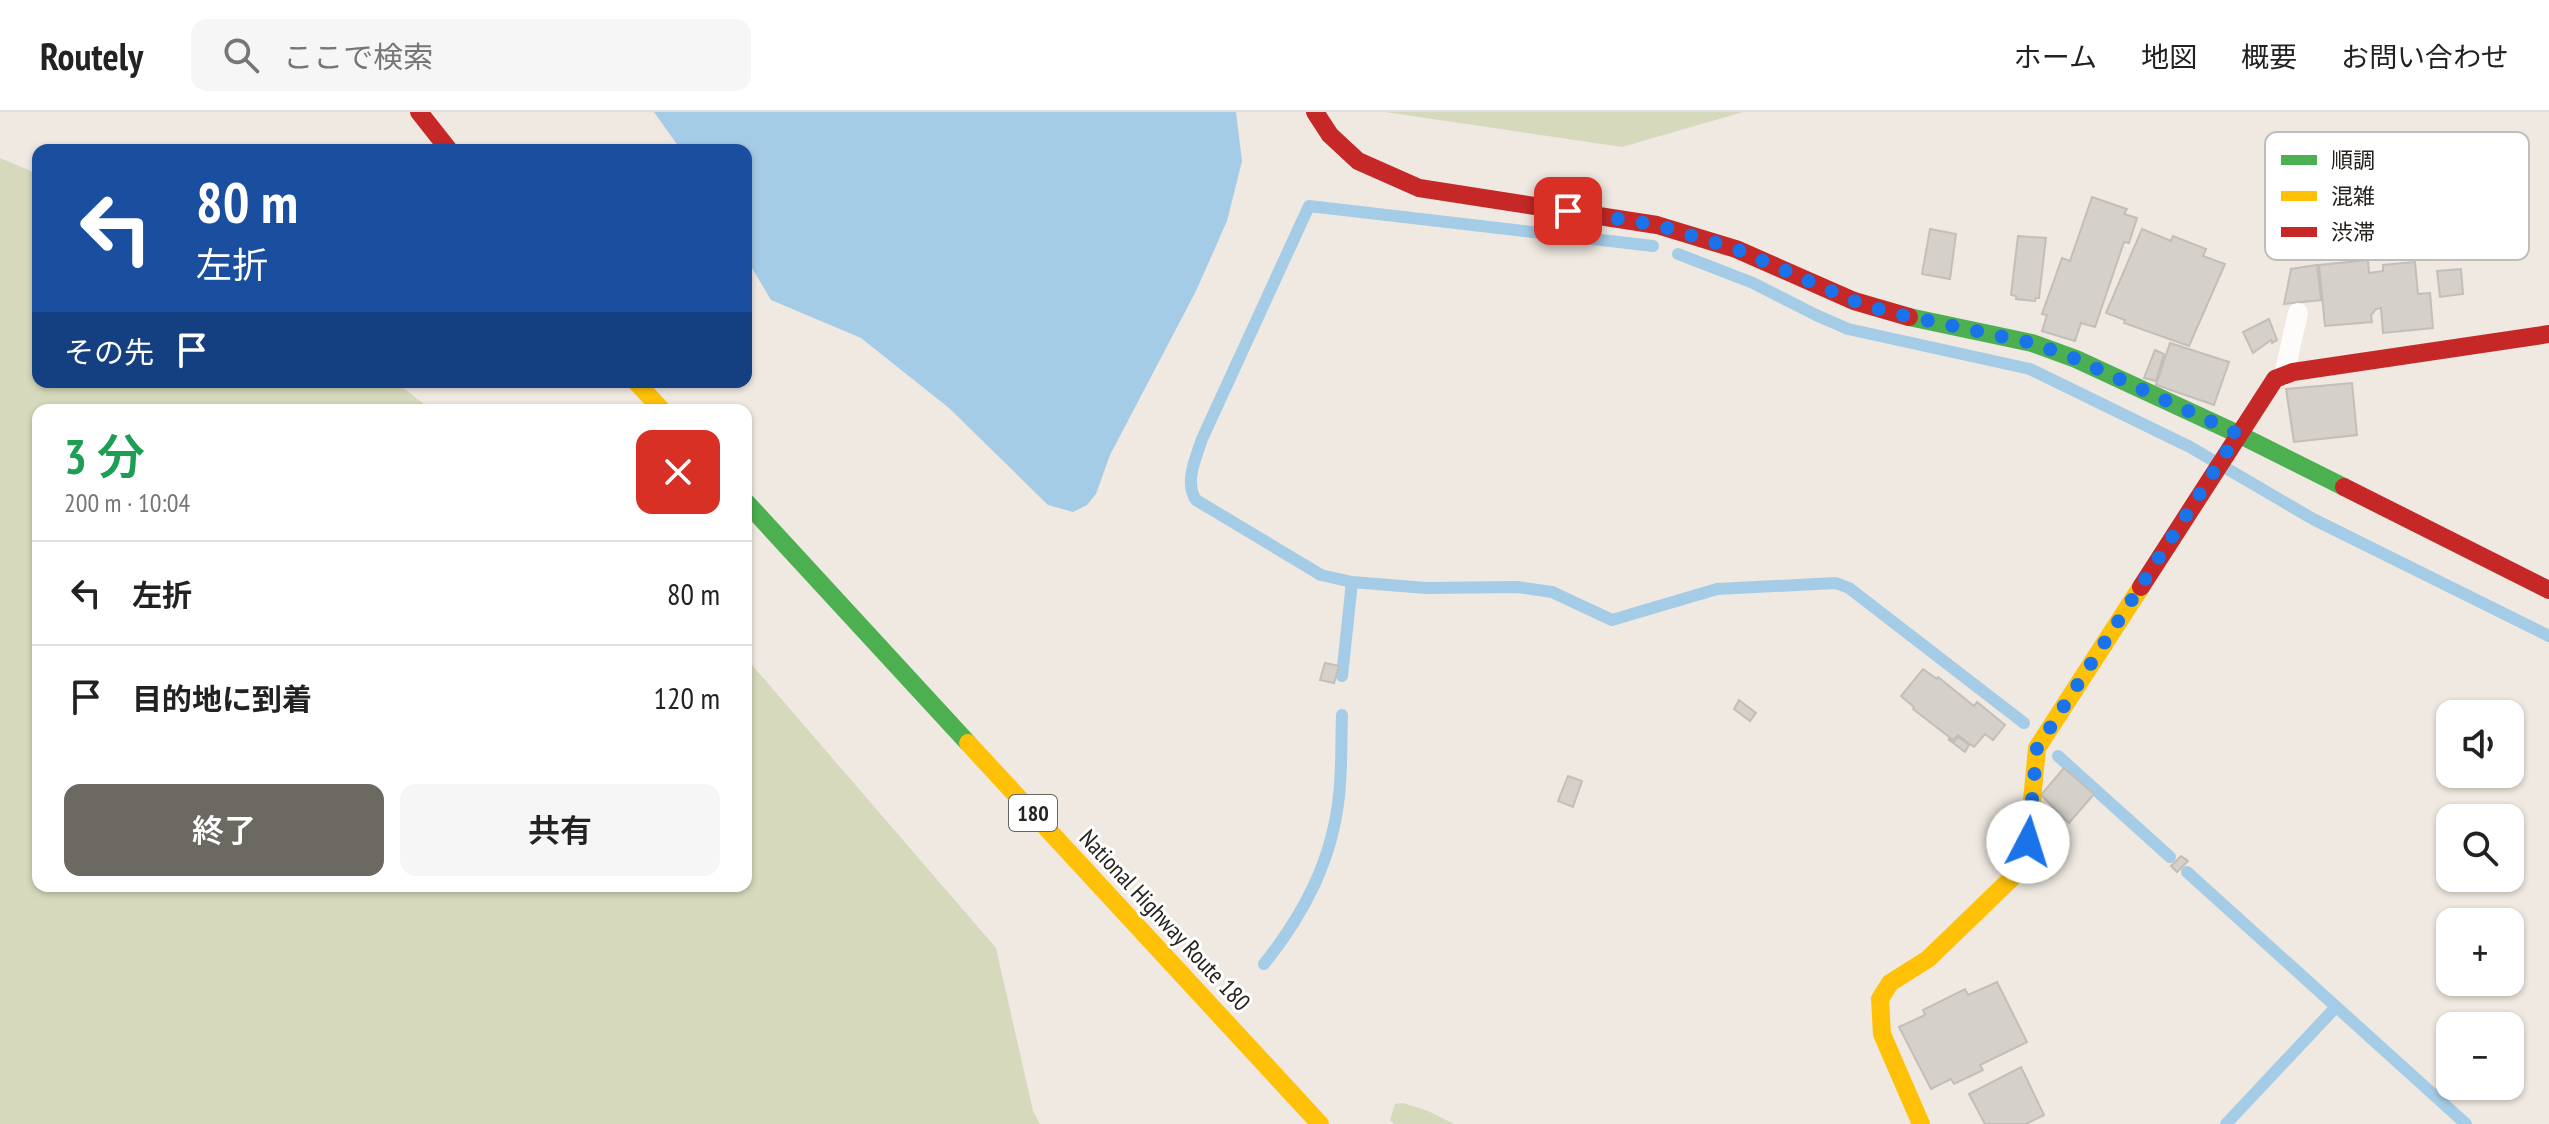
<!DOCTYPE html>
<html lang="ja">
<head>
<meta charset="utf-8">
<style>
	:root { --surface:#fff; --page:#f6f6f6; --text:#222; --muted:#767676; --line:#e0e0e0; --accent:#6c6862 }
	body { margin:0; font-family:"PT Sans Narrow","Noto Sans JP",sans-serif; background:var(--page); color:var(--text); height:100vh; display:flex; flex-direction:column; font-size:30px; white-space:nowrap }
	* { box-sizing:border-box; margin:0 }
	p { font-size:26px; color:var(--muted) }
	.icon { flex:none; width:44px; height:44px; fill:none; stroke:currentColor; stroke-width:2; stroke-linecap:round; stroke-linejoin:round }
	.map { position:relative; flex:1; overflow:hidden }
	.sheet { position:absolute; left:32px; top:292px; width:720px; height:488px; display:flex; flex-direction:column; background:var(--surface); border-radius:16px; box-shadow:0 2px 6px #0004 }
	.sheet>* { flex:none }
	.top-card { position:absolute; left:32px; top:32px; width:720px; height:244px; border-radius:16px; box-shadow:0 2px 6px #0004; background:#1a4fa0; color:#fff; overflow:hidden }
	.controls { position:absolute; left:2436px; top:588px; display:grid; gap:16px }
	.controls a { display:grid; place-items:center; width:88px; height:88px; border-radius:16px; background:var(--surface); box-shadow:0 2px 6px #0004; font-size:40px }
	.pin { position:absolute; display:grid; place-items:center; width:68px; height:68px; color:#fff; margin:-34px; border-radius:16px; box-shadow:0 4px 12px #0006 }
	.me { position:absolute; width:88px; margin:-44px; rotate:5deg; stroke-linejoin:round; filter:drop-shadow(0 0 6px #0008) }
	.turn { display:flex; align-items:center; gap:28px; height:168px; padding:0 32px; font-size:36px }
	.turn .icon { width:104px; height:104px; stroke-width:2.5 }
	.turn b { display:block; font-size:56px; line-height:68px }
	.then { display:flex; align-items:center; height:76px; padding:0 32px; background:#0003; gap:16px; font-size:30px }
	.round { display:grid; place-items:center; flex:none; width:84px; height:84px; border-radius:16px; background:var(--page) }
	.head { display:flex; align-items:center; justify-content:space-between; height:136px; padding:0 32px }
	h1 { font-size:48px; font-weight:600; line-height:60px; color:#1e9e55 }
	.action { display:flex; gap:16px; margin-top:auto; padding:16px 32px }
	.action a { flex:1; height:92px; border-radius:16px; background:var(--accent); color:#fff; font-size:32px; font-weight:600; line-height:92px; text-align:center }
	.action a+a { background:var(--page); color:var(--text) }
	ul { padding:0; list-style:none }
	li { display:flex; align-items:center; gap:24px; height:104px; padding:0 32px; border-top:2px solid var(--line) }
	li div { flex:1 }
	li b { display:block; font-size:30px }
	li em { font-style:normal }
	header { display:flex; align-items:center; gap:48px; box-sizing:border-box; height:112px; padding:0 40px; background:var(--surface); border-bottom:2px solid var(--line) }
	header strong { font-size:38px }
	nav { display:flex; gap:44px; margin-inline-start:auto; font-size:28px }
	.search { width:560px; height:72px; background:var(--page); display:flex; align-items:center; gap:20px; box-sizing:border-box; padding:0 28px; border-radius:16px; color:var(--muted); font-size:30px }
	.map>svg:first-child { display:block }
	.green { fill:#d6d9bb }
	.water { fill:#a5cce7 }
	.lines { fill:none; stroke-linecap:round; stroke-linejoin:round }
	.stream { stroke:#a5cce7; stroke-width:12 }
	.building { fill:#d5d0ca; stroke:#c2beb8; stroke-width:2 }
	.lane { stroke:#fdfcfa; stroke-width:20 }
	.fast { stroke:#4caf50; stroke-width:18 }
	.slow { stroke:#ffc107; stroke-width:18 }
	.jam { stroke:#c62828; stroke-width:18 }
	.route { stroke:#1a73e8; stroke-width:14; stroke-dasharray:0 25.2 }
	.labels { text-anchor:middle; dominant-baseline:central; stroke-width:6; stroke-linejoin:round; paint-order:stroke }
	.shield { fill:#fff; stroke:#676461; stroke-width:2 }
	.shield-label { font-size:22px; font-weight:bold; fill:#26221d }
	.street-label { font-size:24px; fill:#26221d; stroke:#fff }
	.key { fill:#fff; stroke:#bebdbb; stroke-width:2 }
	.key-label { font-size:22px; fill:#26221d }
</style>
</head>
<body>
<header>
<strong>Routely</strong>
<div class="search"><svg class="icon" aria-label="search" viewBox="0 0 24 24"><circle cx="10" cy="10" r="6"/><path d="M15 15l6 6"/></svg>ここで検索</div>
<nav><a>ホーム</a><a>地図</a><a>概要</a><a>お問い合わせ</a></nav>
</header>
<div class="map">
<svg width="2549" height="1012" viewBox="0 0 2549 1012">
	<rect width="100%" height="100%" fill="#efe9e1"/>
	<path class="green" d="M1385 0H1743L1622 35Z
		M0 46 38 62V270H395L432 298H38V774H746V546L996 836 1033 999 1040 1012H0Z
		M1403 991 1428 999 1454 1012H1394L1390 1008 1395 992Z"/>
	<path class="water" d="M654 0H1236L1242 49 1227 109 1196 179 1110 343 1096 382 1087 393 1073 400 1048 393 949 296 861 226 771 188 746 146V38H681Z"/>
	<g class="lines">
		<path class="stream" d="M1653 134 1309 94 1202 327C1196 346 1184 370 1196 388L1321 463 1352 470 1426 476 1517 475 1552 480 1612 508 1717 477 1836 471 1849 476 2024 611
			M1678 142 1753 171 1816 203 1848 217 2030 257 2190 335 2313 407 2549 524
			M1342 564 1352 470
			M2058 644 2170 745
			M2187 760 2466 1012
			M1264 852C1304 802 1332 749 1339 684 1342 657 1341 629 1342 603
			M2226 1012 2335 896"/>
	</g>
	<path class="building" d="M2092 85 2127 97 2124 102 2137 106 2129 131 2124 130 2095 215 2081 211 2075 229 2042 219 2047 203 2042 202 2062 146 2070 149Z
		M1930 117 1956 122 1950 167 1922 162Z
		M2142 117 2171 129 2173 124 2206 137 2203 144 2225 152 2189 234 2124 211 2125 208 2106 201Z
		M2018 124 2046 126 2039 186H2036L2035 189 2016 187V184L2011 183Z
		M2368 148 2369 161 2383 159V153L2415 150 2418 182 2430 181 2433 216 2383 221 2381 196 2376 197 2371 203 2372 210 2325 214 2319 153Z
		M2317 153 2321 188 2284 192 2291 157Z
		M2461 157 2463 182 2440 185 2437 159Z
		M2269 207 2277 228 2272 231 2271 228 2253 241 2243 220Z
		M2170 231 2229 250 2214 293 2156 273Z
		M2155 238 2164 242 2156 269 2144 266Z
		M2352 271 2357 323 2294 330 2286 277Z
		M1325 551 1339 554 1334 571 1320 568Z
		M1923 557 1937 567 1938 565 1974 594 1977 590 2005 613 1993 628 1985 622 1974 635 1958 623 1953 628 1913 597 1914 595 1901 584Z
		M1739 588 1756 601 1750 609 1734 597Z
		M1958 625 1969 633 1965 640 1948 627 1954 630Z
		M2064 656 2094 682 2069 711 2041 683Z
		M1568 664 1582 669 1573 695 1558 689Z
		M2181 744 2188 749 2177 760 2171 754Z
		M1997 870 2027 930 1980 953 1983 958 1954 972 1951 967 1931 977 1899 915 1925 903 1923 898 1965 877 1968 883Z
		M2021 955 2044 1003 2026 1012H1985L1969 982Z"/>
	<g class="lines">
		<path class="lane" d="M2284 263 2298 201"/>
		<path class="fast" d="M1909 205 2032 231 2076 247 2238 322 2344 375
			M746 390 968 631"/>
		<path class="slow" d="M636 270 662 298
			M968 631 1320 1012
			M1921 1012 1882 922 1880 887 1890 871 1928 847 2016 762 2028 730 2037 636 2141 475"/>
		<path class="jam" d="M419 0 449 38
			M1315 0 1330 23 1358 49 1419 76 1657 113 1736 137 1854 189 1909 205
			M2344 375 2549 478
			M2141 475 2275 267 2293 260 2549 222"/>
	</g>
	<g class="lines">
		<path class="route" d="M1568 99 1657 113 1736 137 1854 189 1888 200 2032 231 2076 247 2238 322 2037 636 2028 730"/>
	</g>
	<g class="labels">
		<rect class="shield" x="1009" y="683" width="48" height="36" rx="6"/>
		<g class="shield-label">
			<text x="1033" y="701">180</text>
		</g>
		<g class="street-label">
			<text transform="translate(1165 808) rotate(47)">National Highway Route 180</text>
		</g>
	</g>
	<rect x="2265" y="20" width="264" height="128" rx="12" class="key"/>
	<rect x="2281" y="43" width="36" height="10" fill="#4caf50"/>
	<rect x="2281" y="79" width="36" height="10" fill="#ffc107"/>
	<rect x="2281" y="115" width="36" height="10" fill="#c62828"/>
	<g class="key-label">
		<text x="2331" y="56">順調</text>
		<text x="2331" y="92">混雑</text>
		<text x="2331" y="128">渋滞</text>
	</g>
</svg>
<div class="controls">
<a><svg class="icon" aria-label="sound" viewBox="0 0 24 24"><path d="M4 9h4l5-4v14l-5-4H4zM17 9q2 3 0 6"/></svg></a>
<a><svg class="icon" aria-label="search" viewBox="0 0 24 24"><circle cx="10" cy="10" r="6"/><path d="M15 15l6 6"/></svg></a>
<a>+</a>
<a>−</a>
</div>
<div class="pin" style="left:1568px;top:99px;background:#d93025"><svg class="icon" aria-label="arrive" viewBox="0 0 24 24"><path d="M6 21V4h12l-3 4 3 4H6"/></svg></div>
<svg class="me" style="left:2028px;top:730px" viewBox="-20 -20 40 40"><circle r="19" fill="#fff"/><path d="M0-13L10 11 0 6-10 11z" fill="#1a73e8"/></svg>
<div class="top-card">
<div class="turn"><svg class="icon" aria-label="left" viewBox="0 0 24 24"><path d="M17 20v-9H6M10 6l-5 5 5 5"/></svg><div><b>80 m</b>左折</div></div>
<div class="then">その先<svg class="icon" aria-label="arrive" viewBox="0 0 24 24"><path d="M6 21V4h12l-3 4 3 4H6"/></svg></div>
</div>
<section class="sheet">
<div class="head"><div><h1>3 分</h1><p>200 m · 10:04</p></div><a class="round" style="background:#d93025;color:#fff"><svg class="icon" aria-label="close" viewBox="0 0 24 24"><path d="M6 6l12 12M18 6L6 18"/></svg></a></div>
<ul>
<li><svg class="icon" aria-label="left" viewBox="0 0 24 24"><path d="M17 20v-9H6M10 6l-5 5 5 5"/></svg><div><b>左折</b></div><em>80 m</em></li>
<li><svg class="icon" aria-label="arrive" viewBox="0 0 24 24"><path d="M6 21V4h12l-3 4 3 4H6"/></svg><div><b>目的地に到着</b></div><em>120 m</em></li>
</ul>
<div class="action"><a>終了</a><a>共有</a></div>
</section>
</div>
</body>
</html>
